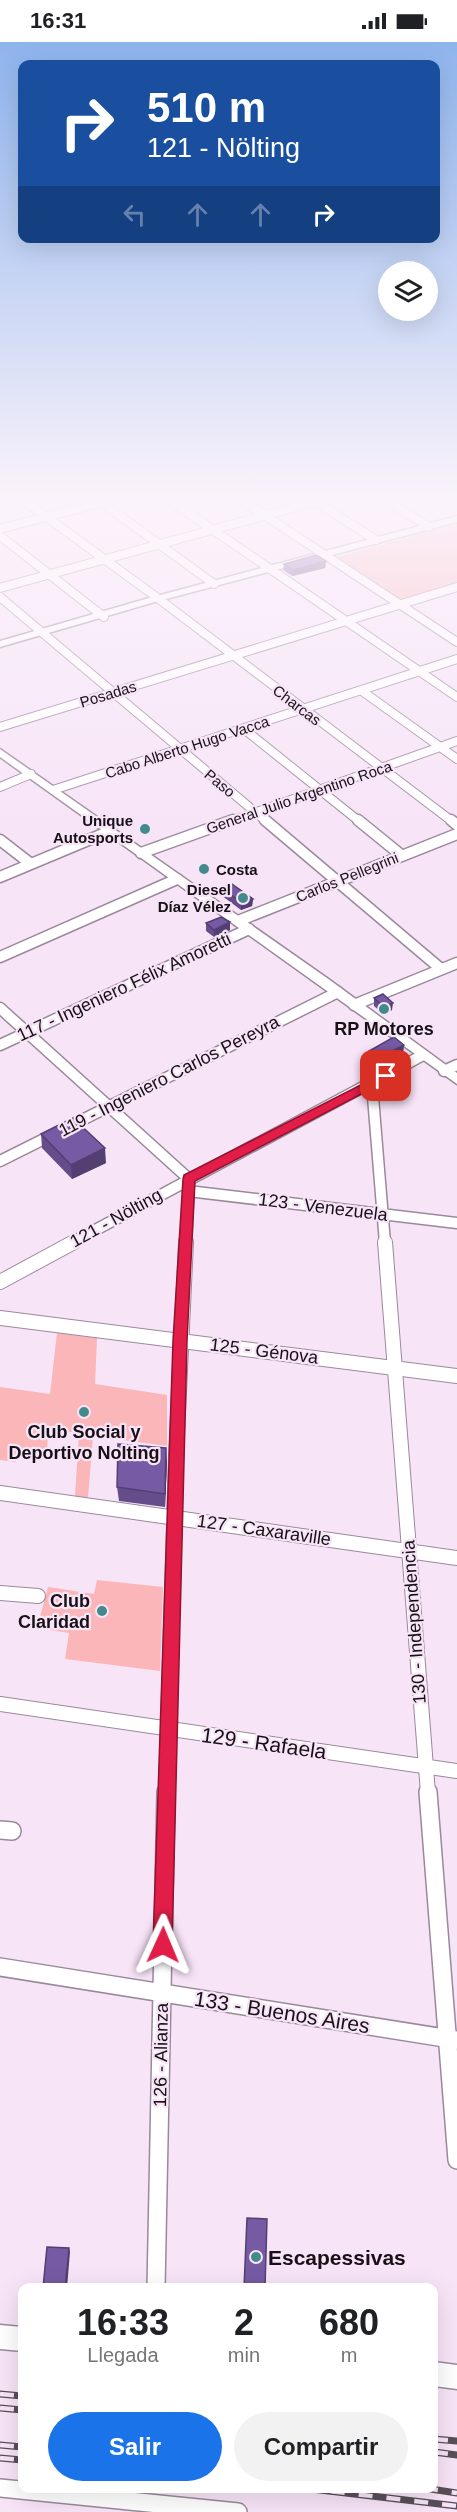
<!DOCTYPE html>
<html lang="es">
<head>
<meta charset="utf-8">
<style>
	:root { --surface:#fff; --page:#f2f2f2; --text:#202124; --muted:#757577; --accent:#1a73e8 }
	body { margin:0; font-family:Arial,sans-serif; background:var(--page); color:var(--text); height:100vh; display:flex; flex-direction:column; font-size:22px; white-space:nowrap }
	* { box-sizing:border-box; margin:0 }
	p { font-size:20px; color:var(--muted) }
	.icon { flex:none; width:33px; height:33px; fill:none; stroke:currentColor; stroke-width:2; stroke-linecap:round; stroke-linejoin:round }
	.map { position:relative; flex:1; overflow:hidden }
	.panel { position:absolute; left:18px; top:2241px; width:420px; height:210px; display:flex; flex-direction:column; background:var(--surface); border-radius:12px; box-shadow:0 6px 24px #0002 }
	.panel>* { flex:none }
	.guide { position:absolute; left:18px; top:18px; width:422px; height:183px; border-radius:12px; box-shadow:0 6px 24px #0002; background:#1a4fa0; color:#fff; overflow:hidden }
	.controls { position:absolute; left:378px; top:219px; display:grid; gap:12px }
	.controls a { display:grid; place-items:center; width:60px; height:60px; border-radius:50%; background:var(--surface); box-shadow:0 6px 24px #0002; font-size:30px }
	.pin { position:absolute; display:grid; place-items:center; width:51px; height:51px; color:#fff; margin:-26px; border-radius:12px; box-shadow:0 3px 9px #0006 }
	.me { position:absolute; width:66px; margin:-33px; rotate:1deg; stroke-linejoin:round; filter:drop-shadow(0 0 4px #0008) }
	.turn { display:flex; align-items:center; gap:21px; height:126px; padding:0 30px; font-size:27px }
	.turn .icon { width:78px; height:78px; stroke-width:2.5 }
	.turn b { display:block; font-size:42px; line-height:51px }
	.lanes { display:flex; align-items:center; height:57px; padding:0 30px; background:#0003; justify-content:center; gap:30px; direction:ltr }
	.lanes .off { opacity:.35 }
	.eta { display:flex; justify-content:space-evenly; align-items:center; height:102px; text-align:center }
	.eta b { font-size:36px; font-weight:700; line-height:42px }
	.primary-button { display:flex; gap:12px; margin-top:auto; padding:12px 30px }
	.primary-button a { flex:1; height:69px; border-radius:36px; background:var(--accent); color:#fff; font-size:24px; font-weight:700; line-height:69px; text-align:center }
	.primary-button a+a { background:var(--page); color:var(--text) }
	.status { display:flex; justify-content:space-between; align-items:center; height:42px; padding:0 30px; background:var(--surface); direction:ltr }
	.status svg { height:16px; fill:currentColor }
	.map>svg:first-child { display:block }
	.green { fill:#fbb6b9 }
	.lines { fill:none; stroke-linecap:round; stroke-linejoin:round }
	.minor-far3-casing { stroke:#9a899b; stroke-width:10 }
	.minor-far2-casing { stroke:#9a899b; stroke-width:13 }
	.minor-far1-casing { stroke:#9a899b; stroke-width:16 }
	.minor-casing { stroke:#9a899b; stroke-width:20 }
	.major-casing { stroke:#9a899b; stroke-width:3 }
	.minor-far3 { stroke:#fff; stroke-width:8 }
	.minor-far2 { stroke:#fff; stroke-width:10 }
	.minor-far1 { stroke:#fff; stroke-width:14 }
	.minor { stroke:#fff; stroke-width:17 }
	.major { fill:#fff; fill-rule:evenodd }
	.rail-casing { stroke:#584f58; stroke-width:7 }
	.rail { stroke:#f7e4f7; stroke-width:4.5; stroke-dasharray:14; stroke-linecap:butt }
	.wall { fill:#654d8c }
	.shaded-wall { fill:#533f72 }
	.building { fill:#765aa3; stroke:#533f72; stroke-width:1.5 }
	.route { fill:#e11d48; stroke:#92132f; stroke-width:1.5 }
	.poi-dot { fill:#428a8c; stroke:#f7e4f7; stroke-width:2 }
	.labels { text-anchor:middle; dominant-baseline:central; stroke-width:4.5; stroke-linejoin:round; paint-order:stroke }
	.far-street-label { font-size:15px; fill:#171117; stroke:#f7e4f7 }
	.far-poi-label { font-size:15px; font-weight:bold; fill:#171117; stroke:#f7e4f7; text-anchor:end }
	.street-label { font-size:18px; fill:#171117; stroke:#f7e4f7 }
	.poi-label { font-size:18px; font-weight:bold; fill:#171117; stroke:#f7e4f7 }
	.near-street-label { font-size:21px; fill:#171117; stroke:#f7e4f7 }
	.near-poi-label { font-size:21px; font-weight:bold; fill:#171117; stroke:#f7e4f7; text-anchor:start }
</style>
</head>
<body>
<div class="status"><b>16:31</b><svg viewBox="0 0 49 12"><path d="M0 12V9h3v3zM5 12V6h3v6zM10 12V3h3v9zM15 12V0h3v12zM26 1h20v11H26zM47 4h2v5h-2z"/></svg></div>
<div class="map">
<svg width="457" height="2470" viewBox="0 0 457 2470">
	<rect width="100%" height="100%" fill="#f7e4f7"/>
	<path class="green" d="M457 482V540L403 557 399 556 337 515Z
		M57 1291 97 1296 95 1342 167 1353V1404L93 1394 88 1456 75 1454 79 1391 48 1387 47 1413 18 1409 16 1420 0 1418V1345L50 1352Z
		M97 1538 163 1545 160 1629 65 1617 69 1591 37 1586 48 1545 94 1552Z"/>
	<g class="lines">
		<defs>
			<path id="minor-far3" d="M22 457 159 557 453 780
				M97 457 214 542
				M168 457 457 655
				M240 457 457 600
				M384 457 429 485
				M313 458 376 498
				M0 487 115 457
				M0 494 104 575
				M0 546 325 457
				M0 555 267 780
				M362 649 457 717
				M0 685 457 545
				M244 687 360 780
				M0 745 31 732
				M53 748 457 617
				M229 780 457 699"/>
			<path id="minor-far2" d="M265 778 441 927
				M358 778 401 813
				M451 778 457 783
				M0 798 31 822
				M141 811 233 778
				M0 835 110 789
				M238 879 457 792
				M0 915 177 837
				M354 963 457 921
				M0 966 189 1137 186 1201
				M0 1003 249 887
				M444 1029 457 1023
				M367 1044 373 1055 385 1201
				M0 1119 338 950
				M188 1149 457 1181
				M71 1201 423 1013"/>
			<path id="minor-far1" d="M385 1200 428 1751
				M0 1240 74 1200
				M0 1276 457 1334
				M0 1451 457 1516
				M0 1551 38 1554
				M0 1662 457 1729
				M166 1751 176 1414 186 1200"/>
			<path id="minor" d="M428 1750 457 2118
				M0 1788 12 1789
				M0 1925 457 1998
				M156 2246 166 1750
				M0 2446 238 2470"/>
			<path id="major" d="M457 474V480L155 560 0 605V599L149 556Z
				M0 707 327 936 457 1031V1042L0 715Z
				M0 2283 22 2285V2309L0 2307Z
				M434 2320 457 2323V2347L434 2344Z"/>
		</defs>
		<use href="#minor-far3" class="minor-far3-casing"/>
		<use href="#minor-far2" class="minor-far2-casing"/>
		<use href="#minor-far1" class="minor-far1-casing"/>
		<use href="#minor" class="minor-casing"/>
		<use href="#major" class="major-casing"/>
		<use href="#minor-far3" class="minor-far3"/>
		<use href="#minor-far2" class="minor-far2"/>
		<use href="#minor-far1" class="minor-far1"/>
		<use href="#minor" class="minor"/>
		<use href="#major" class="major"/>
		<defs>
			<path id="rail" d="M0 2352 22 2354
				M0 2366 22 2368
				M434 2397 457 2399
				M0 2403 22 2405
				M434 2410 457 2413
				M0 2416 22 2418
				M303 2446 457 2464
				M424 2446 457 2451"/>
		</defs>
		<use href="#rail" class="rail-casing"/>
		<use href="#rail" class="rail"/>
	</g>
	<path class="wall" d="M326 519 325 526 292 534 283 528 284 522Z
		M221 846 253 857 252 864 241 868 221 853Z
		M206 881 230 888 214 895 206 889Z
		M374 956 392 968 383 972 374 964Z
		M369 1009 403 1014 379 1027 368 1020Z
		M41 1092 106 1121 72 1137 42 1106Z
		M167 1420 165 1465 119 1459 117 1445Z"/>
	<path class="shaded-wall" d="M326 519 325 526 292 534 293 528Z
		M253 857 252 864 241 868V860Z
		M230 880V888L214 895V888Z
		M393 961 392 968 383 972 384 965Z
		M404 1003 403 1014 379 1027V1016Z
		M105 1106 106 1121 72 1137 71 1123Z
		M166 1406 167 1420 165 1465V1452Z
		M69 2206 70 2210 67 2246H65Z"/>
	<path class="building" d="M316 513 326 519 293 528 284 522Z
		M232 842 253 857 241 860 221 846Z
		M221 875 230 880 214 888 206 881Z
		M383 952 393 961 384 965 374 956Z
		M394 995 404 1003 379 1016 369 1009Z
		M73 1076 105 1106 71 1123 41 1092Z
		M118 1402 166 1406 165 1452 117 1445Z
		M247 2176 267 2177 265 2246H244Z
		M47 2205 69 2206 65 2246H43Z"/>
	<linearGradient id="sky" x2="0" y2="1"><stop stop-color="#8eb4ed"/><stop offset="0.57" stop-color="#fbf3fb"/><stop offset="1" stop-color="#fbf3fb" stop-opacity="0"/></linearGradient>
	<rect width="457" height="803" fill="url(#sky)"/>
	<path class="route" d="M386 1030 390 1031V1037L195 1139 187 1299 172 1903 169 1909 163 1912 156 1909 153 1903 173 1299 183 1137 184 1133Z"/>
	<g class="poi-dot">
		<circle cx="145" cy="787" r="6"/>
		<circle cx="204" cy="827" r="6"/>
		<circle cx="243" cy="856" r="6"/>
		<circle cx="384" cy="967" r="6"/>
		<circle cx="84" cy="1370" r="6"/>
		<circle cx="102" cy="1569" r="6"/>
		<circle cx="256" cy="2215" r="6"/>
	</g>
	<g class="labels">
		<g class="far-street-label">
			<text transform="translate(108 652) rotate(-17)">Posadas</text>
			<text transform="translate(297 663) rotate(37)">Charcas</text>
			<text transform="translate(187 705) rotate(-18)">Cabo Alberto Hugo Vacca</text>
			<text transform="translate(220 741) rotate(40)">Paso</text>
			<text transform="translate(299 755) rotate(-19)">General Julio Argentino Roca</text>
			<text transform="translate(347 835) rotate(-22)">Carlos Pellegrini</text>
		</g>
		<g class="far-poi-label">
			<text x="133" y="778">Unique<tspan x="133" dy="17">Autosports</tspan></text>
			<text x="216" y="827" text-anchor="start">Costa</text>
			<text x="231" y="847">Diesel<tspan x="231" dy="17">Díaz Vélez</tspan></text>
		</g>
		<g class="street-label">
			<text transform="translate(124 945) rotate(-25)">117 - Ingeniero Félix Amoretti</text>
			<text transform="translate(169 1034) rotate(-27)">119 - Ingeniero Carlos Pereyra</text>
			<text transform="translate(323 1165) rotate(7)">123 - Venezuela</text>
			<text transform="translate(116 1176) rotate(-29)">121 - Nölting</text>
			<text transform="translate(264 1309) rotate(7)">125 - Génova</text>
			<text transform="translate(264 1488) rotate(8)">127 - Caxaraville</text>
			<text transform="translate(414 1580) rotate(-94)">130 - Independencia</text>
			<text transform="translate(161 2013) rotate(-89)">126 - Alianza</text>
		</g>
		<g class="poi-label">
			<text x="384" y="987">RP Motores</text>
			<text x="84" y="1390">Club Social y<tspan x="84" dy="21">Deportivo Nolting</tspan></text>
			<text x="90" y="1559" text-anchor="end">Club<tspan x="90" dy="21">Claridad</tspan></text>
		</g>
		<g class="near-street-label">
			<text transform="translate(264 1701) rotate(8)">129 - Rafaela</text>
			<text transform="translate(282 1970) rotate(9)">133 - Buenos Aires</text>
		</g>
		<g class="near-poi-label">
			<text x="268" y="2215">Escapessivas</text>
		</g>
	</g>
</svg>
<div class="controls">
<a><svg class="icon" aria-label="layers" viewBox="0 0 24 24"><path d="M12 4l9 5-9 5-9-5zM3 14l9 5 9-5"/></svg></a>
</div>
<div class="pin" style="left:386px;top:1034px;background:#d93025"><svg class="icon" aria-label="arrive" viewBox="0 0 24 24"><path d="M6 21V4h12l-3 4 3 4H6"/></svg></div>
<svg class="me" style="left:163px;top:1903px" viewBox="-20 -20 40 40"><path d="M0-17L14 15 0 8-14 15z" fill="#e11d48" stroke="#fff" stroke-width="4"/></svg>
<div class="guide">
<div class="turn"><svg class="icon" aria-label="right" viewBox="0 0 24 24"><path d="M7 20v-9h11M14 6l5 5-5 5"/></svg><div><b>510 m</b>121 - Nölting</div></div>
<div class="lanes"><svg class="icon off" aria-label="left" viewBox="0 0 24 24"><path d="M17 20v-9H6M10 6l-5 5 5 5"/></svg><svg class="icon off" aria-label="ahead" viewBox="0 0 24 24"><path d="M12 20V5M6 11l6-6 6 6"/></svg><svg class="icon off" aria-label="ahead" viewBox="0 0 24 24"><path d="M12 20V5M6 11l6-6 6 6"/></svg><svg class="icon" aria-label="right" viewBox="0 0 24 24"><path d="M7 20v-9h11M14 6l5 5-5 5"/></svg></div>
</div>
<section class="panel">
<div class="eta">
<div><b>16:33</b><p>Llegada</p></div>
<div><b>2</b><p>min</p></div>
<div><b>680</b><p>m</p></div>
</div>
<div class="primary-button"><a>Salir</a><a>Compartir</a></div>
</section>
</div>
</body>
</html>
